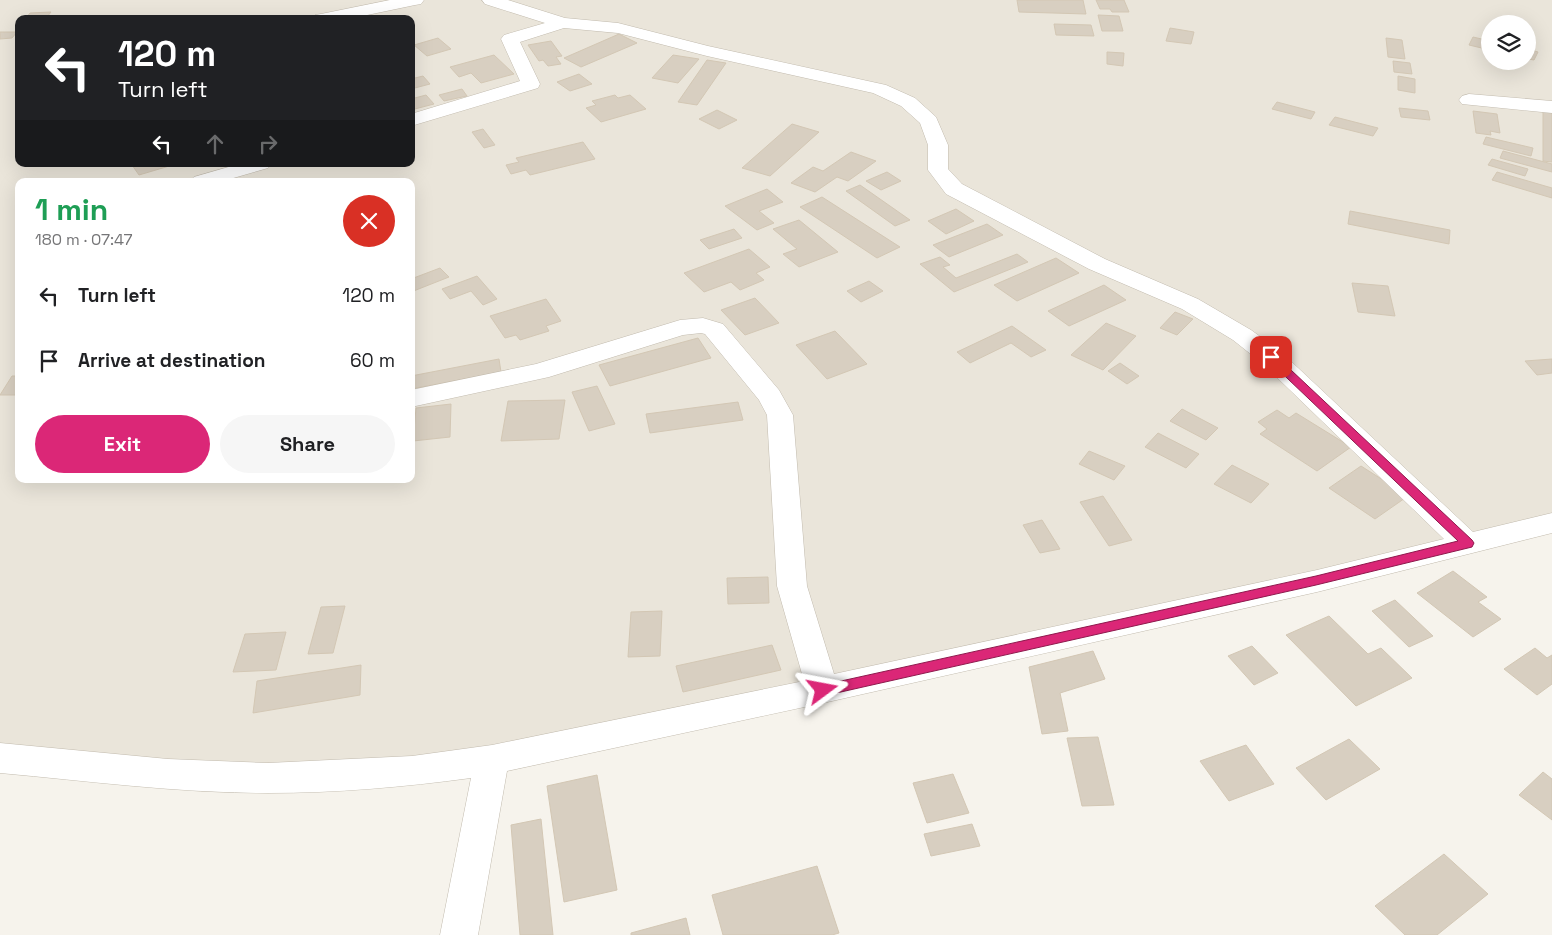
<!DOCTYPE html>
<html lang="en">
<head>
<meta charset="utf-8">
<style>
	:root { --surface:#fff; --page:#f6f6f6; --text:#202124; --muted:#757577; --accent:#db2777 }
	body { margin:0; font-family:"Space Grotesk",sans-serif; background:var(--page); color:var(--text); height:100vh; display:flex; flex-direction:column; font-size:19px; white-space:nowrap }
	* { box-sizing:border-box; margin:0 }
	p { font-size:16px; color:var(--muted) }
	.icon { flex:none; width:28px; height:28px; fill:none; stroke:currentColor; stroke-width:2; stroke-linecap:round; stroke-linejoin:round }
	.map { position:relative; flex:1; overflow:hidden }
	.drawer { position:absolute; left:15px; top:178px; width:400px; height:305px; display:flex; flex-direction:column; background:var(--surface); border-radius:10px; box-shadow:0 5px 20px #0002 }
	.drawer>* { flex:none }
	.guide { position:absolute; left:15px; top:15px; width:400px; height:152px; border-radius:10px; box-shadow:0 5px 20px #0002; background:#202124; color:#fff; overflow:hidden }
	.fabs { position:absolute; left:1481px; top:15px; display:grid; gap:10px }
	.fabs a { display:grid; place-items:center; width:55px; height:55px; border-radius:50%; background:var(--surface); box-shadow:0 5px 20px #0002; font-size:25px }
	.pin { position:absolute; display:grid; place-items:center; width:42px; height:42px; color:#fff; margin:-21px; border-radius:10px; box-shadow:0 2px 8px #0006 }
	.me { position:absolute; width:55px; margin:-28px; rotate:77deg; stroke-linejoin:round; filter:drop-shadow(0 0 4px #0008) }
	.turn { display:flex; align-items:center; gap:18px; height:105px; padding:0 20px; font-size:22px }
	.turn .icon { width:65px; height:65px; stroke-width:2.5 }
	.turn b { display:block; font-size:35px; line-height:42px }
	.lanes { display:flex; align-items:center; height:48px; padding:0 20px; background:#0003; justify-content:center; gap:25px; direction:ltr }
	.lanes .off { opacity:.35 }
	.round { display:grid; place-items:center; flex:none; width:52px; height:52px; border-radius:26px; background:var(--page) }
	.headline { display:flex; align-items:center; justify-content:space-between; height:85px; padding:0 20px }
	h1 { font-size:30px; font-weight:700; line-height:38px; color:#1e9e55 }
	.cta { display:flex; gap:10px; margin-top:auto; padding:10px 20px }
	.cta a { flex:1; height:58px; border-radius:30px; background:var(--accent); color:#fff; font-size:20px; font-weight:700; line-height:58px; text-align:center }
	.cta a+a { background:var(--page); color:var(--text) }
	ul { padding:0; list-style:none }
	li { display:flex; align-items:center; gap:15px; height:65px; padding:0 20px }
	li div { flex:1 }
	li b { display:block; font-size:19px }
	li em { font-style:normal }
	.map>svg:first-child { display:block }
	.residential { fill:#eae5da; fill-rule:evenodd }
	.building { fill:#d8cfc1; stroke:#d3c7b4 }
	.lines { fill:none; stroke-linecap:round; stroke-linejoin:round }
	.minor-casing { stroke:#c2bbae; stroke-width:1 }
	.minor { fill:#fff; fill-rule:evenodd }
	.route { fill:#db2777; stroke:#8e194d }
</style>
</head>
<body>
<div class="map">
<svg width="1552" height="935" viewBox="0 0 1552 935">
	<rect width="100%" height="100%" fill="#f6f3ec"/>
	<path class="residential" d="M0 0H1552V520L413 768 0 755ZM19 19H411V164H19ZM1490 24H1528V61H1490ZM19 181H411V479H19Z"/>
	<path class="building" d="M1017 0H1083L1086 14 1019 12Z
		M1096 0H1124L1129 12H1112L1110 9H1100Z
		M51 12 47 17H55L53 19H25L30 13Z
		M1098 15 1119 16 1123 31H1102Z
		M1054 24 1091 25 1094 36 1056 35Z
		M1170 28 1194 32 1191 44 1166 41Z
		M0 32H17L12 38 0 39Z
		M619 34 637 43 581 67 564 58Z
		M1473 37 1490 41V50L1469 45Z
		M438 38 451 49 427 56 414 45Z
		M1386 38 1402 40 1405 59 1388 57Z
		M551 41 562 56 556 57 561 64 548 66 543 60 539 61 528 45Z
		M1528 49 1538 52 1534 60 1528 59Z
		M1107 52 1124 53 1123 66 1107 64Z
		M494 55 514 74 481 83 471 73 459 77 450 67Z
		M673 55 699 59 678 83 652 78Z
		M707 60 726 63 697 105 678 102Z
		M1393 61 1410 63 1412 74 1394 72Z
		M579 74 592 84 570 91 557 82Z
		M423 76 430 84 411 89V79Z
		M1398 76 1415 79V93L1398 90Z
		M462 89 467 96 444 101 439 95Z
		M426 95 434 104 411 110V99Z
		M615 95 618 98 630 95 646 109 601 122 586 108 596 105 592 101Z
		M1277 102 1315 112 1311 119 1272 109Z
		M1399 108 1428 111 1430 120 1401 117Z
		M1543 109 1552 111V162L1543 161Z
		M717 110 737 120 719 129 699 119Z
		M1473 111 1497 114 1500 133 1490 131 1491 135 1476 133Z
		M1335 117 1378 128 1373 136 1329 125Z
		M792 124 819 132 770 176 742 168Z
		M483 129 495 145 484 148 472 132Z
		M1486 137 1533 148 1531 156 1483 144Z
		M583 142 595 159 530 175 526 170 511 174 506 165 519 162 516 158Z
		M1503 151 1552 164V172L1500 158Z
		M851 152 876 161 848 181 837 177 815 192 791 183 813 167 823 171Z
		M1492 159 1528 169 1525 176 1488 165Z
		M135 164H176L139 175 132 165Z
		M887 172 901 181 881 190 866 181Z
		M1497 172 1552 188V198L1492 180Z
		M860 185 910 220 895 226 846 191Z
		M767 189 783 202 759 211 774 223 757 230 725 206Z
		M822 197 900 247 877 258 800 207Z
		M956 209 974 221 946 234 928 221Z
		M1350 211 1450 230 1449 244 1348 224Z
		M799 220 838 252 799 267 783 254 797 249 773 229Z
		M987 224 1003 235 949 257 933 245Z
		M734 229 742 238 709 249 700 240Z
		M749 249 770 267 756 273 764 280 740 290 731 282 704 292 684 273Z
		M1017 254 1028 262 954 292 920 264 940 257 950 265 943 267 956 278Z
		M1056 258 1079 273 1017 301 994 285Z
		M440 268 449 277 411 292V279Z
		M477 276 497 299 483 305 471 291 450 299 442 289Z
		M869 281 883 291 861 302 847 291Z
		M1352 283 1388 286 1395 316 1358 312Z
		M1104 285 1126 300 1069 326 1048 311Z
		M755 298 779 323 745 335 721 310Z
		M546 299 561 321 546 326 549 331 520 340 516 335 505 338 490 316Z
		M1175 312 1193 319 1177 335 1160 328Z
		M1106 323 1136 336 1103 370 1071 355Z
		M1012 326 1046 350 1031 357 1011 343 970 363 957 352Z
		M835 331 867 364 827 379 796 345Z
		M698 338 711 358 610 386 599 365Z
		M499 359 501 372 411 389V376Z
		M1552 359V373L1537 375 1525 361Z
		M1120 363 1139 376 1127 384 1108 371Z
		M12 376H19V395H0Z
		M597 386 615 424 589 431 572 392Z
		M565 400 559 439 501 441 508 401Z
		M738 402 743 420 650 433 646 414Z
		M451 404 450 437 413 441 416 408Z
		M1182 409 1218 428 1206 440 1170 421Z
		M1277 410 1289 418 1296 413 1351 447 1317 471 1260 434 1267 429 1258 422Z
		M1158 433 1199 454 1186 468 1145 447Z
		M1089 451 1125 466 1114 480 1079 464Z
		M1232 465 1269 484 1251 503 1214 484Z
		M1361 466 1408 496 1375 519 1329 488Z
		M1103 496 1132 540 1109 546 1080 502Z
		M1042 520 1060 549 1040 553 1023 525Z
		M1453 571 1487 597 1478 602 1501 619 1473 637 1417 593Z
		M768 577 769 603 728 604 727 578Z
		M1395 600 1433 636 1409 647 1372 611Z
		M345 606 333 653 308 654 321 607Z
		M662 611 660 656 628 657 631 612Z
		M1329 616 1368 654 1381 648 1412 678 1356 706 1286 635Z
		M286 632 276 670 233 672 245 634Z
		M772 645 781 670 683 692 676 666Z
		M1252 646 1278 673 1254 685 1228 656Z
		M1535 648 1547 658 1552 655V684L1537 695 1504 669Z
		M1093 651 1105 679 1060 693 1068 731 1042 734 1029 667Z
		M361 665 360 695 253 713 257 681Z
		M1098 737 1114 805 1082 806 1067 738Z
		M1349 739 1380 769 1326 800 1296 768Z
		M1246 745 1274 784 1229 801 1200 761Z
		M1543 772 1552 779V820L1519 795Z
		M953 774 969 813 927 823 913 783Z
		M597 775 617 890 564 902 547 786Z
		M541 819 553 935H520L511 825Z
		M972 824 980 846 931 856 924 834Z
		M1444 854 1488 894 1437 935H1405L1375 906Z
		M817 866 839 933 832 935H723L712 895Z
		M686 918 690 935H631V933Z"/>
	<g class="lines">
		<defs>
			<path id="minor" d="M390 0H424L421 4 415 5 348 19H312L315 15 321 14Z
				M482 0H508L565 18 618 23 708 46 886 85 915 98 936 117 948 145V169L962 184 1105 259 1198 299 1251 330 1280 351 1473 532 1552 513V533L1317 592 823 703 507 771 478 935H440L471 778C404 787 336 793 268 793 178 793 89 781 0 773V743L168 759 268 763 412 756 492 745 804 681 777 586 767 415 759 400 705 334 701 333 683 335 549 377 411 407V390L536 364 680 320 703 318 723 324 779 390 793 415 807 586 834 674 1317 570 1444 539 1262 363 1233 340 1182 309 1089 269 946 194 928 170V145L920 123 901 106 873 93 707 56 618 33 564 28 520 42 540 84 538 88 411 126V114L520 81 501 39 504 35 545 23 485 4Z
				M1469 94 1552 101V113L1462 104 1459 100 1462 96Z
				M239 164H271L268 168 223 181H190L194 177Z"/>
		</defs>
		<use href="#minor" class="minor-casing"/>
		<use href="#minor" class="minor"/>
	</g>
	<path class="route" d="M1271 354 1275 355 1472 540 1474 543 1472 547 1316 585 823 696 818 694 816 690 818 686 823 685 1316 576 1458 541 1267 359 1266 357 1267 355Z"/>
</svg>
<div class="fabs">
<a><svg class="icon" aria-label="layers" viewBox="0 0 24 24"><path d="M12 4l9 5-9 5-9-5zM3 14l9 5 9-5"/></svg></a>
</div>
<div class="pin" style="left:1271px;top:357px;background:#d93025"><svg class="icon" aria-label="arrive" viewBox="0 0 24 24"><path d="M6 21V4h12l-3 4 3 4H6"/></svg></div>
<svg class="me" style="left:823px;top:690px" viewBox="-20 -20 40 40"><path d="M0-17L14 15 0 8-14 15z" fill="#db2777" stroke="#fff" stroke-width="4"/></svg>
<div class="guide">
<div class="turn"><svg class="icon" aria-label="left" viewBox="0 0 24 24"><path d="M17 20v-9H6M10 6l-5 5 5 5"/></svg><div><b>120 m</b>Turn left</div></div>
<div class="lanes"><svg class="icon" aria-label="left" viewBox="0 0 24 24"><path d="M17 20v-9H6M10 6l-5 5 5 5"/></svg><svg class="icon off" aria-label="ahead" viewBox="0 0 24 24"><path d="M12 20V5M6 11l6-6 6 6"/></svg><svg class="icon off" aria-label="right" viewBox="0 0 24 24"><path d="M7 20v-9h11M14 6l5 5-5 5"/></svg></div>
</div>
<section class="drawer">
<div class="headline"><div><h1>1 min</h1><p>180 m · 07:47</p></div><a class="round" style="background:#d93025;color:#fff"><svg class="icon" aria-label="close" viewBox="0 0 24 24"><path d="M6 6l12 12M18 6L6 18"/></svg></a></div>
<ul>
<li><svg class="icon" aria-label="left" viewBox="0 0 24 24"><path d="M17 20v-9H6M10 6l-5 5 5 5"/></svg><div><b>Turn left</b></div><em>120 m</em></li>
<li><svg class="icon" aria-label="arrive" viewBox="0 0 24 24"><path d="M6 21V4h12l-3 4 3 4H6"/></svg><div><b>Arrive at destination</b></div><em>60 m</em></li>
</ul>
<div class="cta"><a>Exit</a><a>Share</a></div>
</section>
</div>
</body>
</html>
